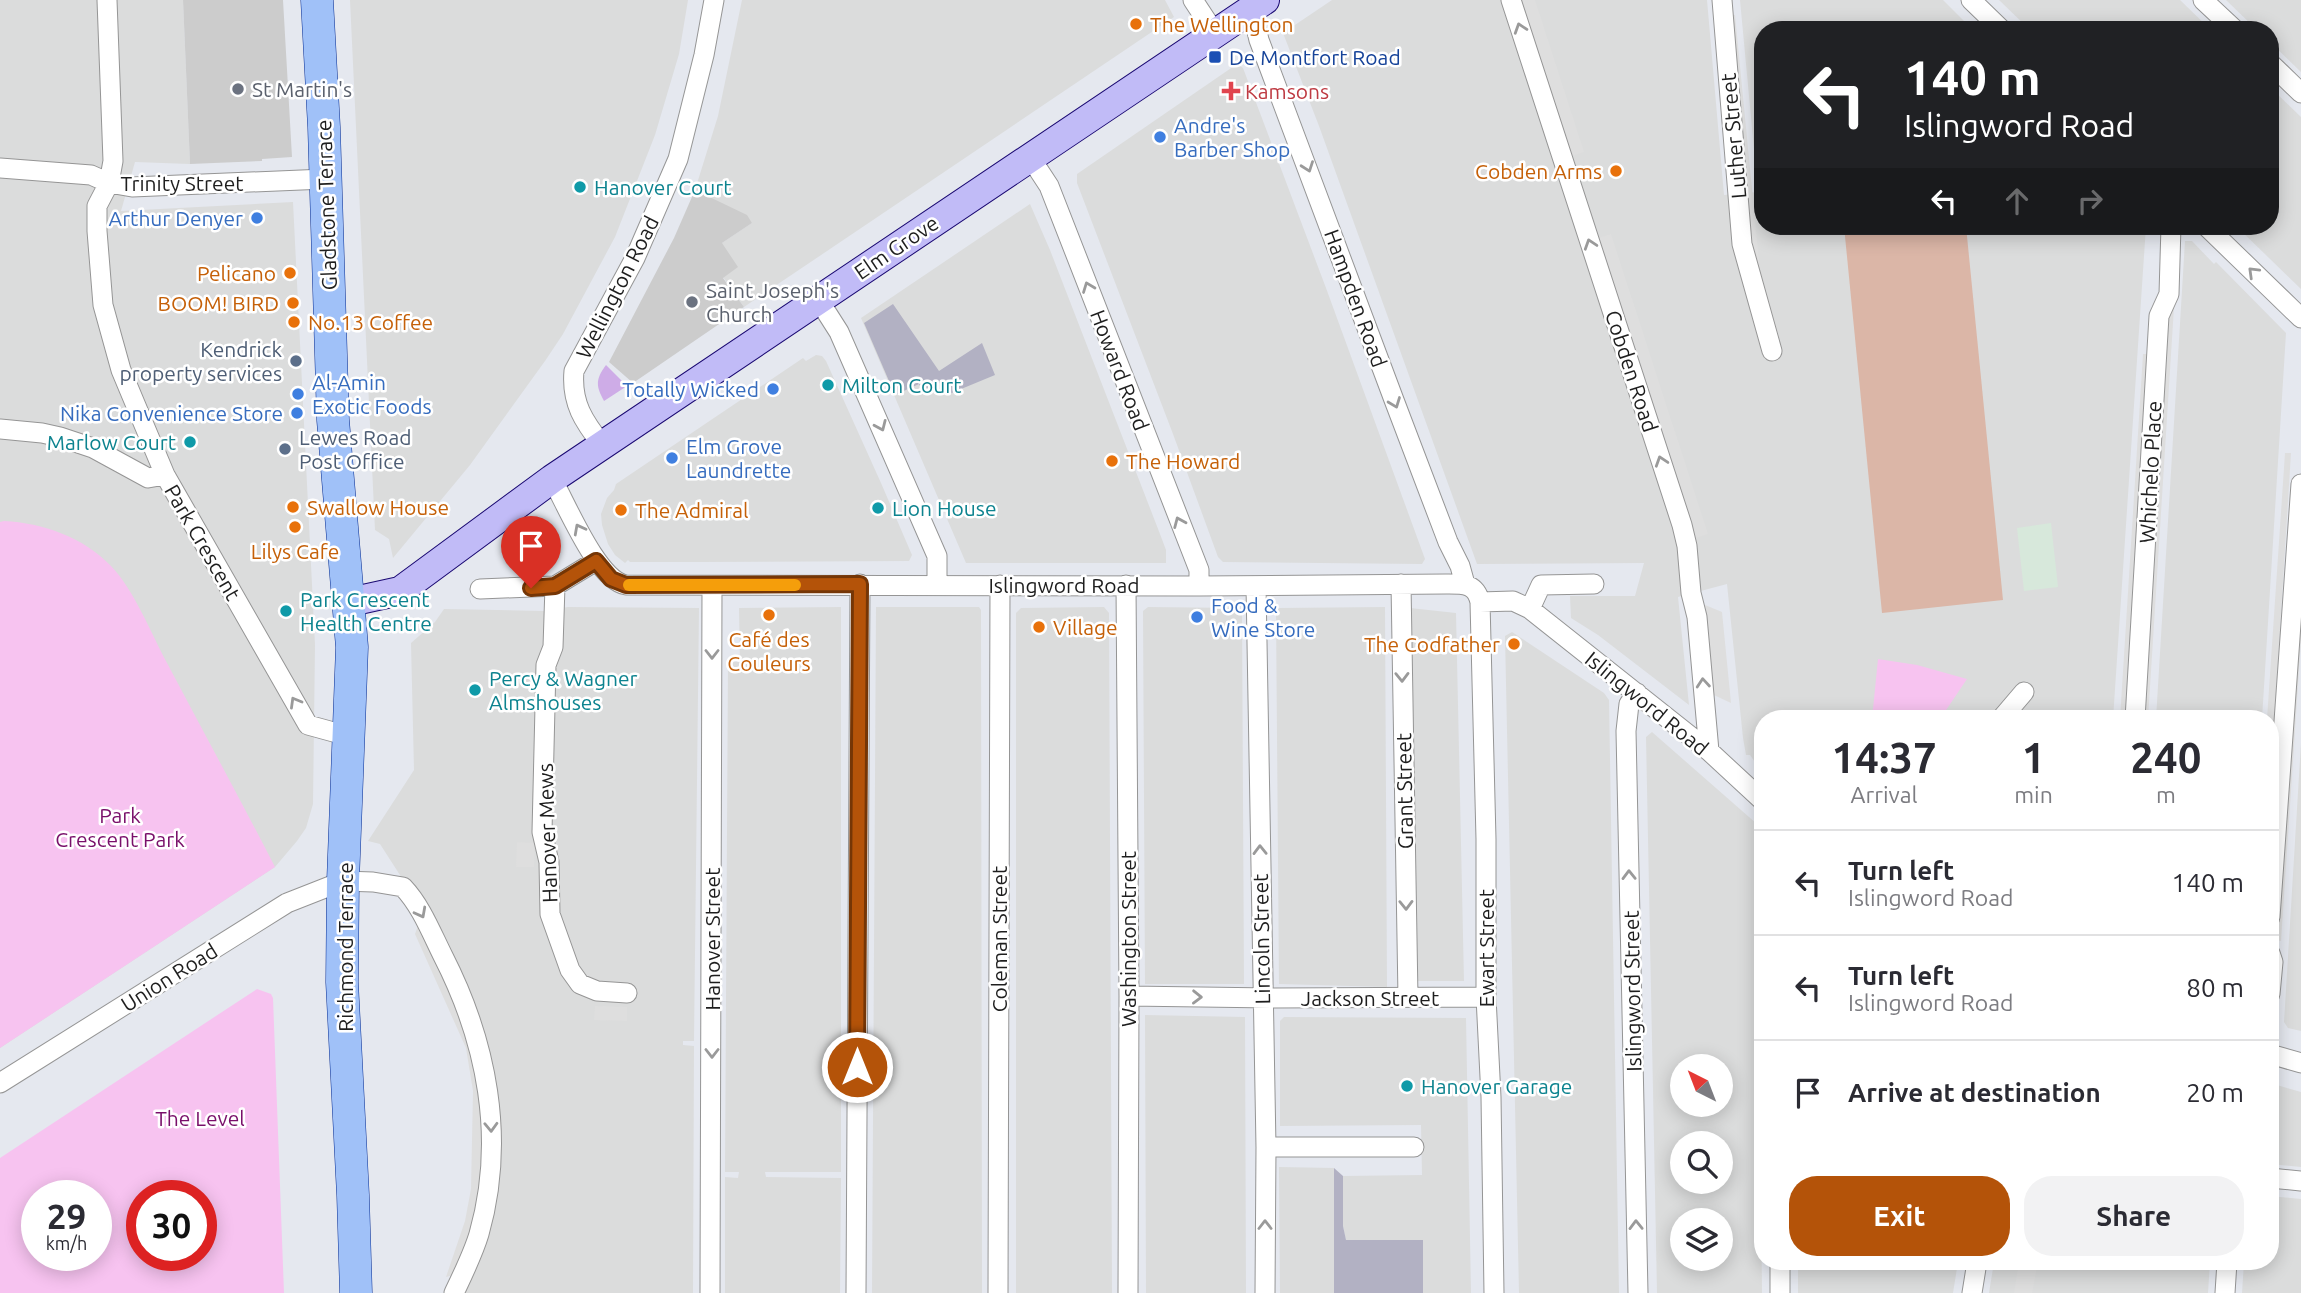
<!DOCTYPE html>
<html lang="en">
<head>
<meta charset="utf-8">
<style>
	:root { --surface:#fff; --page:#f2f2f3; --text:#2b2b33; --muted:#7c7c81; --line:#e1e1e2; --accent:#b45309 }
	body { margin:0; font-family:Ubuntu,sans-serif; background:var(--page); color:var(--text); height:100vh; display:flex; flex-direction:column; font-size:26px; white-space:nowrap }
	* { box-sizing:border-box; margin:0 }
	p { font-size:23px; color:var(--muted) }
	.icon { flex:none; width:38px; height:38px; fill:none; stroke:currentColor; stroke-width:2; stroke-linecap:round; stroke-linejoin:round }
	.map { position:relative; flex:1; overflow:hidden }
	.details { position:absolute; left:1754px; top:710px; width:525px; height:560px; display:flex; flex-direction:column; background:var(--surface); border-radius:28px; box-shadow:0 4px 18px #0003 }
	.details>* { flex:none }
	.guide { position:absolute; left:1754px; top:21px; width:525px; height:214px; border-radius:28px; box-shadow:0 4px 18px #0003; background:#202124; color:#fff; overflow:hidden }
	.needle { width:46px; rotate:318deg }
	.tools { position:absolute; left:1670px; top:1054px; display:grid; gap:14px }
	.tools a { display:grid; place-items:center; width:63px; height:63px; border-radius:50%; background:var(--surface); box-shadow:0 4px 18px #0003; font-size:35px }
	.speed { position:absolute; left:21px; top:1180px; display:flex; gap:14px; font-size:35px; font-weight:700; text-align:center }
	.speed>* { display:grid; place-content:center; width:91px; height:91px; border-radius:50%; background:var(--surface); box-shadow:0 4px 18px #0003; line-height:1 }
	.speed small { font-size:18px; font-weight:400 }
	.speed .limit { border:10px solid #d22; background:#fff; color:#111 }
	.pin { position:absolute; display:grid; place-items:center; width:60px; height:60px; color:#fff; margin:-72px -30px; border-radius:50% 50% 50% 0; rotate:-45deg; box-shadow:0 0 7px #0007 }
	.pin .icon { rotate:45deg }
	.me { position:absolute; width:77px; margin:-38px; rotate:0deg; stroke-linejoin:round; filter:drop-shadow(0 0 5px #0008) }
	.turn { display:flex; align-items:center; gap:24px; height:147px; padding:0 35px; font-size:32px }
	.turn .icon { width:91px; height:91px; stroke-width:2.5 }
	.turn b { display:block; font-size:49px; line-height:60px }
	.lanes { display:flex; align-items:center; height:66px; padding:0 35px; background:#0003; justify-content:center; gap:35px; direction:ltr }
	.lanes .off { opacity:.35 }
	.eta { display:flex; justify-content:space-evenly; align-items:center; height:119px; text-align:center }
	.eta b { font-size:42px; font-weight:700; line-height:49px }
	.primary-button { display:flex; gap:14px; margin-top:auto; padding:14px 35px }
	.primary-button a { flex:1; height:80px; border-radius:28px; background:var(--accent); color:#fff; font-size:28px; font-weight:700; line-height:80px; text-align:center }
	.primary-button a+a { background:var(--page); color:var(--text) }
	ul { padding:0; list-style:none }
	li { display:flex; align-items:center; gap:21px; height:105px; padding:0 35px; border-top:2px solid var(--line) }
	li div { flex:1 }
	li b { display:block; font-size:26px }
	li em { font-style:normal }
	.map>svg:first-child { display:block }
	.residential { fill:#dbdcdc; fill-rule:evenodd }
	.industrial { fill:#d7e8db }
	.religious { fill:#ccc }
	.construction { fill:#b2b1c3 }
	.grass { fill:#ceace7 }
	.park { fill:#f7c3f0; fill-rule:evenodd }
	.parking { fill:#dedede }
	.water { fill:#dbb6a7 }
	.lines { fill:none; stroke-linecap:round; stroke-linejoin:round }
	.street-casing { stroke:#959595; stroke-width:21 }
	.secondary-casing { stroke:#1a0972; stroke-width:30 }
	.primary-casing { stroke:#052c93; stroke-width:33 }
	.street { stroke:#fff; stroke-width:19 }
	.secondary { stroke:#c1bbf7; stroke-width:28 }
	.primary { stroke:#a0c1f8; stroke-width:32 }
	.oneway { stroke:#9a9a9a }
	.route-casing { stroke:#753606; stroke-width:18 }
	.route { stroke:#b45309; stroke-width:12 }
	.slow { stroke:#f59e0b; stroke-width:12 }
	.food-dot { fill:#e8710a; stroke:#fff; stroke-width:2.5 }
	.transit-dot { fill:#1a4fb4; stroke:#fff; stroke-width:2.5 }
	.worship-dot { fill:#6b7280; stroke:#fff; stroke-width:2.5 }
	.health-dot { fill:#e0444e; stroke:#fff; stroke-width:2.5 }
	.shop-dot { fill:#3f7fe0; stroke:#fff; stroke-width:2.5 }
	.culture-dot { fill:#0f9aa8; stroke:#fff; stroke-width:2.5 }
	.service-dot { fill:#5c6f8a; stroke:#fff; stroke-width:2.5 }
	.labels { text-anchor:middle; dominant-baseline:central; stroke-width:5; stroke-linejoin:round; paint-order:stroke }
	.food-label { font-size:21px; fill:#c56008; stroke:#fff; text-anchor:start }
	.transit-label { font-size:21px; fill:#164399; stroke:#fff; text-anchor:start }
	.worship-label { font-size:21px; fill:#5b616d; stroke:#fff; text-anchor:start }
	.health-label { font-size:21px; fill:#be3a42; stroke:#fff; text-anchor:start }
	.shop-label { font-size:21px; fill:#366cbe; stroke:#fff; text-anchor:start }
	.street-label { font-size:21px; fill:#1e1e1e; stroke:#fff }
	.culture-label { font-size:21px; fill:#0d838f; stroke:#fff; text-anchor:start }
	.service-label { font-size:21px; fill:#4e5e75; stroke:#fff; text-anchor:end }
	.park-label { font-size:21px; fill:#790f6a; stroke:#fff }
</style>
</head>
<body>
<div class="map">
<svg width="2301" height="1293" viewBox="0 0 2301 1293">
	<rect width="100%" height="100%" fill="#e5e8ef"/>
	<path class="residential" d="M0 0H183L190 164 135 162 121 211 293 202 315 645 313 804 306 828 297 841 275 867 0 1048Z
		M350 0H688L679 54 655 135 615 237 563 334 545 361 470 465 393 558 389 539 375 530Z
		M742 0H1165L1174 17 744 307 723 277 722 243 752 223 695 190 718 116Z
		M1332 0H1707L1724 195 1758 192 1740 0H1943L1973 30H1762V226H2146L2113 719H1762V772L1750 755H1746L1743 738 1727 584 1678 597 1689 705 1598 635 1571 618 1570 596H1635L1644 563 1477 564 1319 126 1283 33Z
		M1999 0H2180L2211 30H2030Z
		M2226 0H2301V72L2270 42V30H2257Z
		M1237 64 1243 68 1326 288 1425 559 1422 564 1223 562 1218 557 1173 434 1077 183V174Z
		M2270 87 2301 117V289L2236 226H2270Z
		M1030 204 1050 250 1160 534 1166 550V563H966L861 318Z
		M2185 241H2192L2214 264 2216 262 2286 333 2262 719H2156Z
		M816 355 822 356 826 361 881 483 912 555 909 561 700 562H630L628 560 625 563 615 555 608 544 602 525 601 514 607 498 614 490 616 484 803 358 806 361Z
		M568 607 699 608 694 1041H683V1045L694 1046 693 1293H461L493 1096 434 928 380 844 368 841 414 770 411 643 435 622 444 609 543 611Z
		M841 607V1172H765L766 1177 841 1178 840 1293H725V1177L738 1178 739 1172H725L728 662H740L739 608Z
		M876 607H979L981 610 982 1293H872Z
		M1104 607 1109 613 1112 1293H1016V613L1021 608Z
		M1148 607 1239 608 1242 612 1244 984H1145L1143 611Z
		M1385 607 1387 987 1279 984 1276 611 1279 608Z
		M1410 608 1456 613 1464 981H1417Z
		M1512 632 1604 693 1609 700 1619 1293H1519L1505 636Z
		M1652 732 1757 824 1762 1293H1657L1646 737ZM1682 1066H1720V1104H1682ZM1682 1143H1720V1181H1682ZM1682 1220H1720V1258H1682Z
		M2301 743V1031L2288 1028 2284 1022Z
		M1145 1015 1245 1017 1246 1293H1146Z
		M1284 1017 1466 1018 1471 1293H1423V1240L1346 1241 1343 1226V1176L1422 1175 1421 1125 1280 1126V1021Z
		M2270 1083 2301 1092V1167L2270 1164Z
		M1279 1167 1334 1168V1293H1280Z
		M2270 1196 2301 1199V1293H2242L2244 1262H2270Z
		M1798 1262H1958L1953 1293H1798Z
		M1994 1262H2210L2208 1293H1989Z"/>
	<path class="industrial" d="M2051 523 2058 587 2024 591 2017 528Z"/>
	<path class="religious" d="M183 0H283L292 157 262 159V161L190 164Z
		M695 190 747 215 752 223 722 243 738 267 723 278 744 307 633 383 609 362 674 238Z"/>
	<path class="construction" d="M893 304 939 371 982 343 995 375 949 394 946 385 942 382 922 390 919 384 895 395 864 323Z
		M1334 1168 1343 1176V1226L1346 1240H1423V1293H1334Z"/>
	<path class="grass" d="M606 365 627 386 604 401C596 386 595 380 606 365Z"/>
	<path class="park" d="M4 521C43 523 83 537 111 566 134 590 151 633 167 663 203 731 240 799 275 867L0 1048V522Z
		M1878 659 1917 665 1967 679 1940 719H1872Z
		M257 989 271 994 273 998 284 1293H0V1158ZM37 1195H96V1255H37ZM142 1195H201V1255H142Z"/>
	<path class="parking" d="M1519 0H1535L1584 152 1569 157Z
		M1735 15 1760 271 1753 272 1728 16Z
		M1611 234 1708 534 1693 539 1595 239Z
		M2168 306 2174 307 2148 719H2142Z
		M2143 354H2150L2127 719H2120Z
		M2285 453H2291L2270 790V719H2267Z
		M1705 605 1722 612 1731 703 1714 695Z
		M2295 622 2301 623V640L2281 941 2275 940Z
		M517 842 535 843 534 867H516Z
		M420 920 476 1039 488 1154 462 1273 446 1277 465 1221 471 1189 473 1091 466 1048 415 934Z
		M595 1006 627 1007V1021L594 1020Z
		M2019 1262H2038L2032 1293H2014Z"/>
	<path class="water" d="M1844 226H1966L2003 600 1882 613Z"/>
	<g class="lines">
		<defs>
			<path id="street" d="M107 0 113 161 109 183 97 206V231L103 305 121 370 165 475 308 725 348 736
				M1193 0 1216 35
				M1511 0 1682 525 1687 546 1691 593 1697 617 1709 751
				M1722 0 1742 244 1772 351
				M1971 0 2002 30
				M2203 0 2235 30
				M1252 10 1259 40 1394 400 1448 542 1460 566 1465 584
				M2270 63 2301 93
				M1030 157 1049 186 1199 570V586
				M0 168 91 175 109 183 132 187 325 179
				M2206 226 2301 318
				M818 299 839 332 937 556V585
				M0 429 42 433 60 437 93 448 148 478 165 475
				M603 446C584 422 571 403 574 371L635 258 678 159 704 55 714 0
				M552 479C567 505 597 580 626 585L1199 586 1446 584C1463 584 1476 583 1480 602L1486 839V997L1491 1097 1494 1293
				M1401 584 1408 997
				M1126 585 1129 996 1128 1293
				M555 586 553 647 546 665 542 832 549 862 550 914 570 970 580 984 597 991 627 993
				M1256 586 1266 1147 1265 1293
				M480 589 555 586 596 561
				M1480 602 1513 601 1530 609 1709 751 1762 800
				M1530 609 1541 585 1594 584
				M1637 693 1629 704 1626 731 1638 1293
				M2001 719 2024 692
				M2135 719 2159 316 2169 294 2171 226
				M2270 917 2301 484
				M2270 953 2273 962 2270 994
				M1129 996 1274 998 1486 997
				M2270 1054 2301 1063
				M0 1083 287 903 343 881 373 882 403 887C421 906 431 932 443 956 487 1042 506 1139 479 1234 473 1254 463 1274 454 1293
				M1266 1147H1414
				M2270 1178 2301 1181
				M1780 1262V1293
				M710 1293 712 586
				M856 1293 860 584
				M998 1293 1000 585
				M1972 1293 1977 1262
				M2225 1293 2227 1262"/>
			<path id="secondary" d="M350 602 400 591 552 479 1265 0"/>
			<path id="primary" d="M317 0 324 127 333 420 352 647 343 881 342 982 353 1195 356 1293"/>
		</defs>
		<use href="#street" class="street-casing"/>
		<use href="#secondary" class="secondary-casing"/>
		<use href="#primary" class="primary-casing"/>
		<use href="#street" class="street"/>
		<use href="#secondary" class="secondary"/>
		<use href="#primary" class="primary"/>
	</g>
	<defs><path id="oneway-chevron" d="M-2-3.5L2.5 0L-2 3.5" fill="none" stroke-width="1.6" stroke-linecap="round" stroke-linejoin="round" transform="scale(1.75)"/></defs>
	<g class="oneway">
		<use href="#oneway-chevron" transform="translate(1520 28) rotate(-108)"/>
		<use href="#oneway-chevron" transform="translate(1308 167) rotate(70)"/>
		<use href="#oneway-chevron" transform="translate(1590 244) rotate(-108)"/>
		<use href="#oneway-chevron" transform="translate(2253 272) rotate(-136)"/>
		<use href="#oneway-chevron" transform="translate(1088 287) rotate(-111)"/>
		<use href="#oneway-chevron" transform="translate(1395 403) rotate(69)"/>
		<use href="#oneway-chevron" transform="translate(881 426) rotate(66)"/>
		<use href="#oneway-chevron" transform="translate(1661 461) rotate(-108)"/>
		<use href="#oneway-chevron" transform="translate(1179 522) rotate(-113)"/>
		<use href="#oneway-chevron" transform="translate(579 529) rotate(-118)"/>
		<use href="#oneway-chevron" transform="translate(712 654) rotate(90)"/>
		<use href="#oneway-chevron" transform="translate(1402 677) rotate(89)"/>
		<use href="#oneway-chevron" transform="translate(1703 683) rotate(-95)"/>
		<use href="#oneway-chevron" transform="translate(295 702) rotate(-120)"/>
		<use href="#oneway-chevron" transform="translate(1260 850) rotate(-91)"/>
		<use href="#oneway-chevron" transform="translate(1629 875) rotate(-91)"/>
		<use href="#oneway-chevron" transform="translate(1406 905) rotate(89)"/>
		<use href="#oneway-chevron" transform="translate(421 913) rotate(62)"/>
		<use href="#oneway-chevron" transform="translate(1197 997) rotate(1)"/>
		<use href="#oneway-chevron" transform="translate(712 1053) rotate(90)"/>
		<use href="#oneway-chevron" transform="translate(491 1127) rotate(88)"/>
		<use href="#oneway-chevron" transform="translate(1265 1225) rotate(-90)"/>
		<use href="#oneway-chevron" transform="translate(1636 1225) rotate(-91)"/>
	</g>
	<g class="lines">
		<defs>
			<path id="route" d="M531 588 555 586 596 561 611 579 626 585 860 584 857 1067"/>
		</defs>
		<use href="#route" class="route-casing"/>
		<use href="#route" class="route"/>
		<path class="slow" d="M629 585H795"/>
	</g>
	<g class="food-dot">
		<circle cx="1136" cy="24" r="7"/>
		<circle cx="1616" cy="171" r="7"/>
		<circle cx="290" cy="273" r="7"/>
		<circle cx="293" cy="303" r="7"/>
		<circle cx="294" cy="322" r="7"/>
		<circle cx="1112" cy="461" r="7"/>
		<circle cx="293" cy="507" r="7"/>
		<circle cx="621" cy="510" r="7"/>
		<circle cx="295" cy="527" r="7"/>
		<circle cx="769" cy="615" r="7"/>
		<circle cx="1039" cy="627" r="7"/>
		<circle cx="1514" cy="644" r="7"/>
	</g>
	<rect class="transit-dot" x="1208" y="50" width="14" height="14" rx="3.5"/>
	<g class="worship-dot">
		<circle cx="238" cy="89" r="7"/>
		<circle cx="692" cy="302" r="7"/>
	</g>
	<path class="health-dot" d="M1227.5 80.5h7v7h7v7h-7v7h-7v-7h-7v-7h7z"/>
	<g class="shop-dot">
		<circle cx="1160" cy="137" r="7"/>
		<circle cx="257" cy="218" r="7"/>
		<circle cx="773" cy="389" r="7"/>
		<circle cx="298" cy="394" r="7"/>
		<circle cx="297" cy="413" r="7"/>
		<circle cx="672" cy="458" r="7"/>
		<circle cx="1197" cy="617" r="7"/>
	</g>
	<g class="culture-dot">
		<circle cx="580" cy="187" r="7"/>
		<circle cx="828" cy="385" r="7"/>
		<circle cx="190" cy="442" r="7"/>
		<circle cx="878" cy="508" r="7"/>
		<circle cx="286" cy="611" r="7"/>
		<circle cx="475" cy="690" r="7"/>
		<circle cx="1407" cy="1086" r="7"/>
	</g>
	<g class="service-dot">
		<circle cx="296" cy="361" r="7"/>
		<circle cx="285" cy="449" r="7"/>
	</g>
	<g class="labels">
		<g class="food-label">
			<text x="1150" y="24">The Wellington</text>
			<text x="1602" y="171" text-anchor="end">Cobden Arms</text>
			<text x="276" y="273" text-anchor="end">Pelicano</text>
			<text x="279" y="303" text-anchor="end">BOOM! BIRD</text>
			<text x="308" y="322">No.13 Coffee</text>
			<text x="1126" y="461">The Howard</text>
			<text x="307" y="507">Swallow House</text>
			<text x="635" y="510">The Admiral</text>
			<text x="295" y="551" text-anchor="middle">Lilys Cafe</text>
			<text x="1053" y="627">Village</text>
			<text x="769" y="639" text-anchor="middle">Café des<tspan x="769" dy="24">Couleurs</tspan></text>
			<text x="1500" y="644" text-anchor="end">The Codfather</text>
		</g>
		<g class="transit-label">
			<text x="1229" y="57">De Montfort Road</text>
		</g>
		<g class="worship-label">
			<text x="252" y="89">St Martin's</text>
			<text x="706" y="290">Saint Joseph's<tspan x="706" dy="24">Church</tspan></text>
		</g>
		<g class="health-label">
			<text x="1245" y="91">Kamsons</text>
		</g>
		<g class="shop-label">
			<text x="1174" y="125">Andre's<tspan x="1174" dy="24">Barber Shop</tspan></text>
			<text x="243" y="218" text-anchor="end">Arthur Denyer</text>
			<text x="312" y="382">Al-Amin<tspan x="312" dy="24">Exotic Foods</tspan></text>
			<text x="759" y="389" text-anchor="end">Totally Wicked</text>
			<text x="283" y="413" text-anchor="end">Nika Convenience Store</text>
			<text x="686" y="446">Elm Grove<tspan x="686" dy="24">Laundrette</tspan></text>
			<text x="1211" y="605">Food &amp;<tspan x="1211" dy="24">Wine Store</tspan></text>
		</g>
		<g class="street-label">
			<text transform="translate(1733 136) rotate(-95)">Luther Street</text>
			<text x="182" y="183">Trinity Street</text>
			<text transform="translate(326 205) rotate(-92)">Gladstone Terrace</text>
			<text transform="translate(896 247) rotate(-34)">Elm Grove</text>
			<text transform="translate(617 287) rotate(-63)">Wellington Road</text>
			<text transform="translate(1356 298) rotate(70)">Hampden Road</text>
			<text transform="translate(1120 370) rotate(69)">Howard Road</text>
			<text transform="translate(1632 371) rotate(72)">Cobden Road</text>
			<text transform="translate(2150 472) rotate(-87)">Whichelo Place</text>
			<text transform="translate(203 542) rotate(60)">Park Crescent</text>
			<text x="1064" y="585">Islingword Road</text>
			<text transform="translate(1647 703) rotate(39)">Islingword Road</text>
			<text transform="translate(1404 791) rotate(-91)">Grant Street</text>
			<text transform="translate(547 833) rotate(-92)">Hanover Mews</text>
			<text transform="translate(712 939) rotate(-90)">Hanover Street</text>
			<text transform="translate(999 939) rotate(-90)">Coleman Street</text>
			<text transform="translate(1128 939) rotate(-90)">Washington Street</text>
			<text transform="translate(1261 939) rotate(-91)">Lincoln Street</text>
			<text transform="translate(345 947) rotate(-90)">Richmond Terrace</text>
			<text transform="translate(1486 948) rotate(-90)">Ewart Street</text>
			<text transform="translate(169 977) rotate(-32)">Union Road</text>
			<text transform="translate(1632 991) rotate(-91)">Islingword Street</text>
			<text x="1370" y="998">Jackson Street</text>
		</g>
		<g class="culture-label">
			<text x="594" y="187">Hanover Court</text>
			<text x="842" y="385">Milton Court</text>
			<text x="176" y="442" text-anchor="end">Marlow Court</text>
			<text x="892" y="508">Lion House</text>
			<text x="300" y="599">Park Crescent<tspan x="300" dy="24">Health Centre</tspan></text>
			<text x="489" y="678">Percy &amp; Wagner<tspan x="489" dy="24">Almshouses</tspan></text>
			<text x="1421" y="1086">Hanover Garage</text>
		</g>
		<g class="service-label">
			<text x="282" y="349">Kendrick<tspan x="282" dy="24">property services</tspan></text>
			<text x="299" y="437" text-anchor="start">Lewes Road<tspan x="299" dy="24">Post Office</tspan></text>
		</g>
		<g class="park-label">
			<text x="120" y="815">Park<tspan x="120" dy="24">Crescent Park</tspan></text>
			<text x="200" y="1118">The Level</text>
		</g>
	</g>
</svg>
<div class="tools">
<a><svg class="needle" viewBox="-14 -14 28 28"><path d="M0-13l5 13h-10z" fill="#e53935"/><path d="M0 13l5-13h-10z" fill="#7c7c81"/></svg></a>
<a><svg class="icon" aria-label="search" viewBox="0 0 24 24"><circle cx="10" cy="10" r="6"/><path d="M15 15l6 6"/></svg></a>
<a><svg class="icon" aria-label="layers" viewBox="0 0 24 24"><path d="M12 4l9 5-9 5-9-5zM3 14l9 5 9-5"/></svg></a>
</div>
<div class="speed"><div>29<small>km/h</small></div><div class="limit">30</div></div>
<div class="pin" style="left:531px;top:588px;background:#d93025"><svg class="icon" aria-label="arrive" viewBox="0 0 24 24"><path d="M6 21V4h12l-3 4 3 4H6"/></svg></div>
<svg class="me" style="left:857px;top:1067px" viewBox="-20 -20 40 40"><circle r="17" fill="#b45309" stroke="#fff" stroke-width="3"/><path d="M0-11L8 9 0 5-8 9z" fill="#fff"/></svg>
<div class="guide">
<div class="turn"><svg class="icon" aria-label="left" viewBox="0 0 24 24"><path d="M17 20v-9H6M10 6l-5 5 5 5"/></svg><div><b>140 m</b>Islingword Road</div></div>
<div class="lanes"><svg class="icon" aria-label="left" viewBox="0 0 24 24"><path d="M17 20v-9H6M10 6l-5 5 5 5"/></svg><svg class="icon off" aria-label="ahead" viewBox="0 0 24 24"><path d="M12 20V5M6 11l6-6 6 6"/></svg><svg class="icon off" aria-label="right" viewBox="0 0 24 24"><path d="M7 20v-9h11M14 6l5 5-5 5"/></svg></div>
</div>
<section class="details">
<div class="eta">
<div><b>14:37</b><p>Arrival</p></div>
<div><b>1</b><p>min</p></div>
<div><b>240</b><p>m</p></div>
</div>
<ul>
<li><svg class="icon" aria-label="left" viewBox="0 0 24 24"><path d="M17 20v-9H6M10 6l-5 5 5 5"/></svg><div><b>Turn left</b><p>Islingword Road</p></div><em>140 m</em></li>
<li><svg class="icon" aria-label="left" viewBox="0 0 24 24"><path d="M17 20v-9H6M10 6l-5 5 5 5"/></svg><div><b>Turn left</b><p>Islingword Road</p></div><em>80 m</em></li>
<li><svg class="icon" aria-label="arrive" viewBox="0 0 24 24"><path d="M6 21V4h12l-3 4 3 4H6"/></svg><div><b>Arrive at destination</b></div><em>20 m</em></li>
</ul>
<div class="primary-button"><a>Exit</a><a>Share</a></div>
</section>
</div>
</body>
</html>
